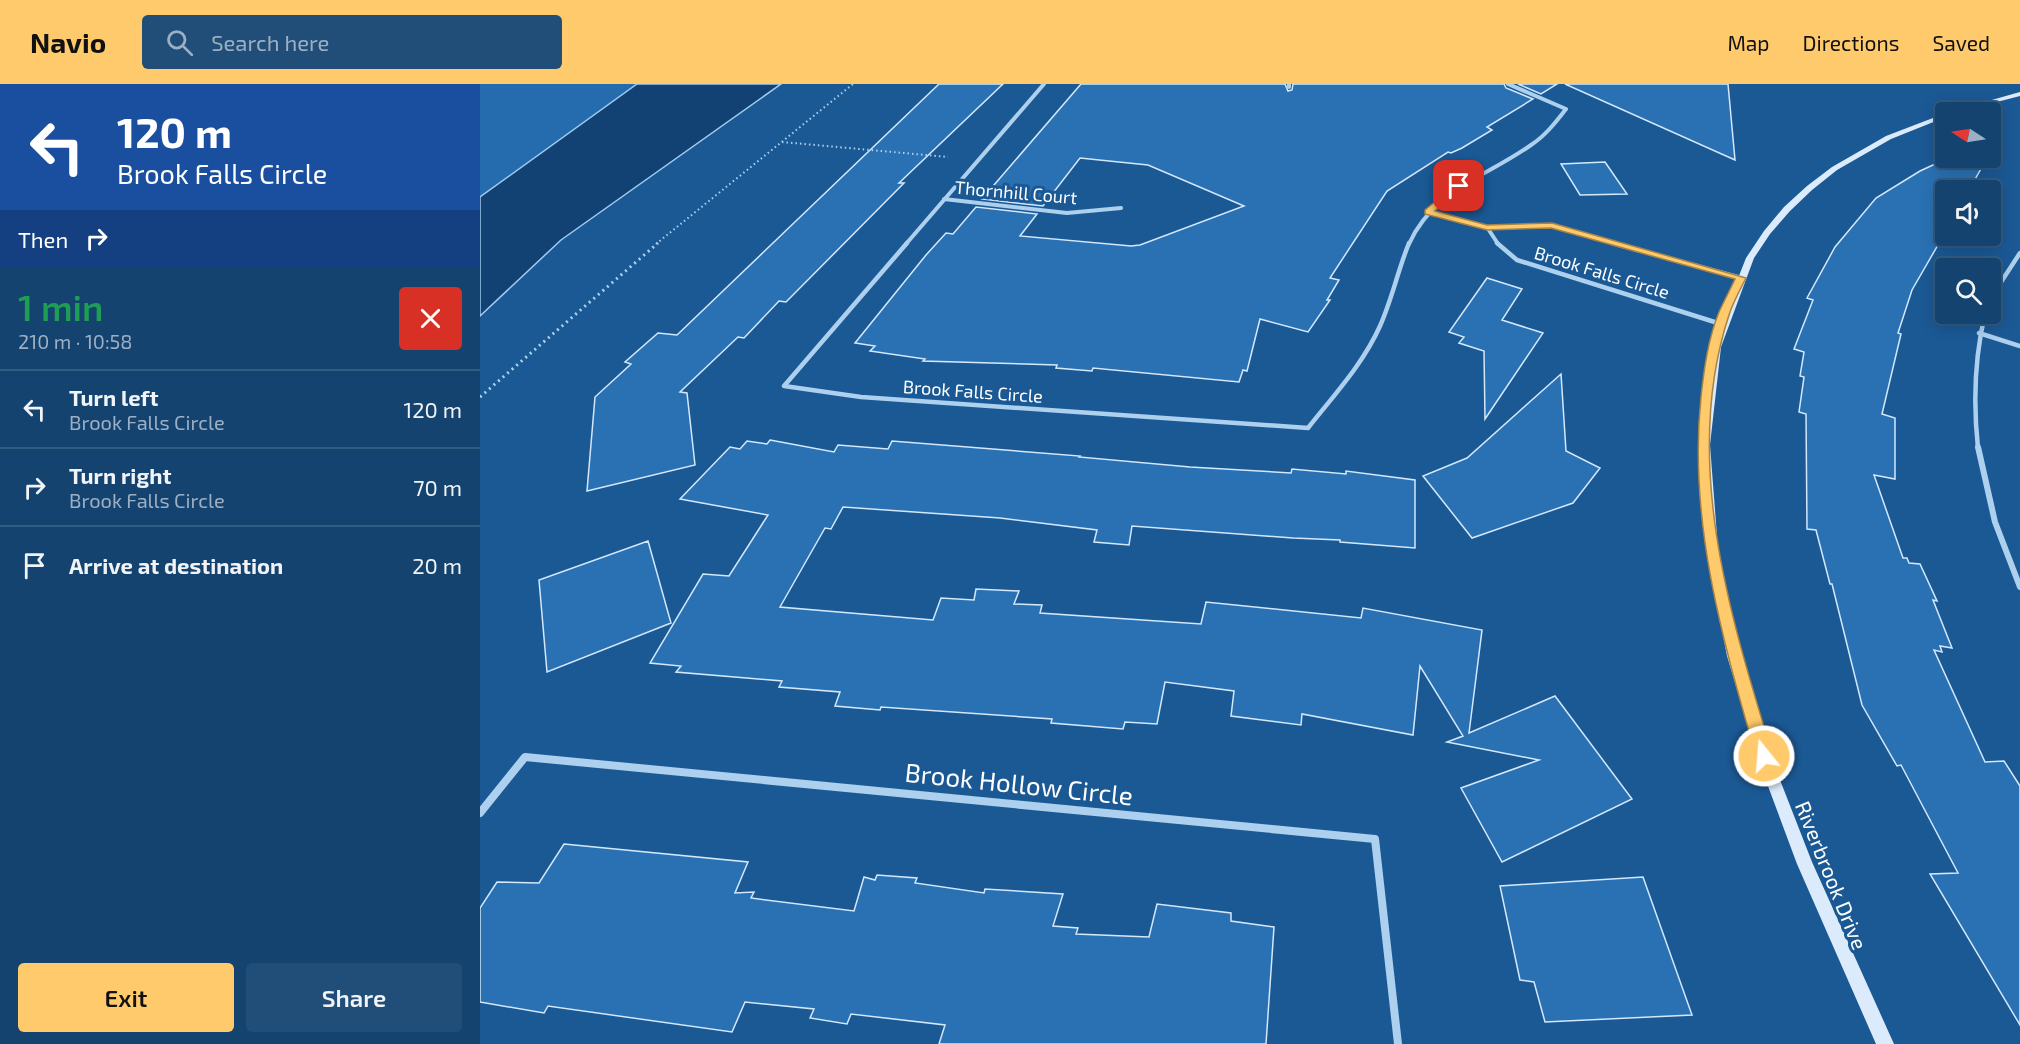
<!DOCTYPE html>
<html lang="en">
<head>
<meta charset="utf-8">
<style>
	:root { --surface:#144370; --page:#214e78; --text:#f1f3f6; --muted:#9db0c3; --line:#335c83; --accent:#ffca6c }
	body { margin:0; font-family:"Exo 2",sans-serif; background:var(--page); color:var(--text); height:100vh; display:flex; flex-direction:column; font-size:22px; white-space:nowrap }
	* { box-sizing:border-box; margin:0 }
	p { font-size:20px; color:var(--muted) }
	.icon { flex:none; width:33px; height:33px; fill:none; stroke:currentColor; stroke-width:2; stroke-linecap:round; stroke-linejoin:round }
	.map { position:relative; flex:1; overflow:hidden }
	.sheet { display:flex; flex-direction:column; background:var(--surface); width:480px }
	.sheet>* { flex:none }
	.top-card { background:#1a4fa0; color:#fff; overflow:hidden }
	.needle { width:39px; rotate:282deg }
	.buttons { position:absolute; left:1455px; top:18px; display:grid; gap:12px }
	.buttons a { display:grid; place-items:center; width:66px; height:66px; border-radius:6px; background:var(--surface); box-shadow:0 3px 15px #0003,0 0 0 2px var(--line); font-size:30px }
	.pin { position:absolute; display:grid; place-items:center; width:51px; height:51px; color:#fff; margin:-26px; border-radius:12px; box-shadow:0 3px 9px #0006 }
	.me { position:absolute; width:66px; margin:-33px; rotate:343deg; stroke-linejoin:round; filter:drop-shadow(0 0 4px #0008) }
	.turn { display:flex; align-items:center; gap:21px; height:126px; padding:0 18px; font-size:27px }
	.turn .icon { width:78px; height:78px; stroke-width:2.5 }
	.turn b { display:block; font-size:42px; line-height:51px }
	.then { display:flex; align-items:center; height:57px; padding:0 18px; background:#0003; gap:12px; font-size:22px }
	.round { display:grid; place-items:center; flex:none; width:63px; height:63px; border-radius:6px; background:var(--page) }
	.summary { display:flex; align-items:center; justify-content:space-between; height:102px; padding:0 18px }
	h1 { font-size:36px; font-weight:600; line-height:45px; color:#1e9e55 }
	.primary-button { display:flex; gap:12px; margin-top:auto; padding:12px 18px }
	.primary-button a { flex:1; height:69px; border-radius:6px; background:var(--accent); color:#111; font-size:24px; font-weight:600; line-height:69px; text-align:center }
	.primary-button a+a { background:var(--page); color:var(--text) }
	ul { padding:0; list-style:none }
	li { display:flex; align-items:center; gap:18px; height:78px; padding:0 18px; border-top:2px solid var(--line) }
	li div { flex:1 }
	li b { display:block; font-size:22px }
	li em { font-style:normal }
	header { display:flex; align-items:center; gap:36px; box-sizing:border-box; height:84px; padding:0 30px; background:var(--accent); color:#111 }
	header strong { font-size:28px }
	nav { display:flex; gap:33px; margin-inline-start:auto; font-size:21px }
	.search { width:420px; height:54px; background:var(--page); display:flex; align-items:center; gap:15px; box-sizing:border-box; padding:0 21px; border-radius:6px; color:var(--muted); font-size:22px }
	main { display:flex; flex:1; min-height:0 }
	.map>svg:first-child { display:block }
	.green { fill:#246cae }
	.water { fill:#124273; stroke:#a1ccf1; stroke-width:1.5 }
	.building { fill:#2a71b3; stroke:#d4e8fb; stroke-width:1.5 }
	.lines { fill:none; stroke-linecap:round; stroke-linejoin:round }
	.path-far1 { stroke:#add0ef; stroke-width:2; stroke-dasharray:1.5 3; stroke-linecap:butt }
	.path { stroke:#add0ef; stroke-width:3; stroke-dasharray:2 4; stroke-linecap:butt }
	.street-far3 { stroke:#add0ef; stroke-width:4 }
	.street-far2 { stroke:#add0ef; stroke-width:4.5 }
	.street-far1 { stroke:#add0ef; stroke-width:6 }
	.street { stroke:#add0ef; stroke-width:8 }
	.secondary { fill:#dbebfb; fill-rule:evenodd }
	.route { fill:#ffca6c; stroke:#a68346; stroke-width:1.5 }
	.labels { text-anchor:middle; dominant-baseline:central; stroke-width:6; stroke-linejoin:round; paint-order:stroke }
	.far-street-label { font-size:18px; fill:#fff; stroke:#1b5995 }
	.street-label { font-size:21px; fill:#fff; stroke:#1b5995 }
	.near-street-label { font-size:26px; fill:#fff; stroke:#1b5995 }
</style>
</head>
<body>
<header>
<strong>Navio</strong>
<div class="search"><svg class="icon" aria-label="search" viewBox="0 0 24 24"><circle cx="10" cy="10" r="6"/><path d="M15 15l6 6"/></svg>Search here</div>
<nav><a>Map</a><a>Directions</a><a>Saved</a></nav>
</header>
<main>
<section class="sheet">
<div class="top-card">
<div class="turn"><svg class="icon" aria-label="left" viewBox="0 0 24 24"><path d="M17 20v-9H6M10 6l-5 5 5 5"/></svg><div><b>120 m</b>Brook Falls Circle</div></div>
<div class="then">Then<svg class="icon" aria-label="right" viewBox="0 0 24 24"><path d="M7 20v-9h11M14 6l5 5-5 5"/></svg></div>
</div>
<div class="summary"><div><h1>1 min</h1><p>210 m · 10:58</p></div><a class="round" style="background:#d93025;color:#fff"><svg class="icon" aria-label="close" viewBox="0 0 24 24"><path d="M6 6l12 12M18 6L6 18"/></svg></a></div>
<ul>
<li><svg class="icon" aria-label="left" viewBox="0 0 24 24"><path d="M17 20v-9H6M10 6l-5 5 5 5"/></svg><div><b>Turn left</b><p>Brook Falls Circle</p></div><em>120 m</em></li>
<li><svg class="icon" aria-label="right" viewBox="0 0 24 24"><path d="M7 20v-9h11M14 6l5 5-5 5"/></svg><div><b>Turn right</b><p>Brook Falls Circle</p></div><em>70 m</em></li>
<li><svg class="icon" aria-label="arrive" viewBox="0 0 24 24"><path d="M6 21V4h12l-3 4 3 4H6"/></svg><div><b>Arrive at destination</b></div><em>20 m</em></li>
</ul>
<div class="primary-button"><a>Exit</a><a>Share</a></div>
</section>
<div class="map">
<svg width="1540" height="960" viewBox="0 0 1540 960">
	<rect width="100%" height="100%" fill="#1b5995"/>
	<path class="green" d="M0 0H207L0 140Z"/>
	<path class="water" d="M157 0H301L81 156 0 232V113Z"/>
	<path class="building" d="M459 0H523L419 99H424L306 218 299 217 264 254 258 253 200 308 207 309 215 381 107 407 115 313 151 280 145 278 178 249 197 251Z
		M601 0H805L808 7 812 6 813 0H1024L1026 4 1053 15 1007 43 1012 46 982 64 971 69 968 68 907 107 850 194 859 196 847 216H850L828 248 780 235 767 287 763 286 759 298 613 284 612 287 576 284 577 281 443 277 445 275 390 267 395 262 375 259 446 171 466 149 473 150 496 123 557 130 540 152 651 162 660 161 764 122 668 81 600 74 563 122 502 115Z
		M1038 0H1077L1061 10Z
		M1085 0H1248L1255 76Z
		M1468 74H1507L1489 106H1466V147L1432 206 1418 249 1421 250 1402 330 1415 334V395L1394 391 1423 474H1427L1429 479 1440 480 1457 517 1453 516 1472 564 1460 562 1462 568 1454 566 1505 678 1524 677 1540 702V941L1450 790 1478 789 1421 681 1417 682 1382 621 1352 500H1350L1336 446 1327 445 1326 330 1319 328 1324 293 1320 292 1324 268 1314 265 1333 216 1327 214 1355 163 1396 114 1440 87Z
		M1125 78 1147 110 1100 111 1081 80Z
		M1007 194 1042 205 1022 236 1063 249 1005 335 1004 267 979 259 984 253 969 248Z
		M1081 290 1086 367 1120 384 1093 419 992 454 943 392 987 374Z
		M290 356 354 368 358 361 408 365 412 357 600 372 599 373 710 383 811 389 812 385 866 390V387L935 396V464L860 458V456L813 454 652 442 649 461 614 458 617 446 520 434 363 423 351 445 345 444 300 523 453 536 461 514 494 516 496 505 539 507 534 520 562 521 560 529 721 540 726 518 881 534 883 524 1002 546 989 649 1075 612 1152 715 1022 778 981 704 1059 676 967 658 983 652 940 582 933 651 822 630 821 641 751 632 754 607 685 598 677 640 645 638 643 645 571 639 572 635 401 623 400 626 355 622 360 608 299 603 302 597 196 588 201 582 170 579 223 490 249 492 288 431 200 415 250 363 260 365 267 357 287 360Z
		M168 457 191 539 67 588 59 496Z
		M84 760 268 778 255 809 274 808 271 814 374 827 384 793 395 796 397 791 437 794 435 799 504 809 505 805 583 810 573 842 598 844 596 850 669 853 677 820 751 829V837L794 843 786 960H459L465 941 371 930 367 940 330 934 334 925 265 918 252 948 68 922 64 929 0 918V824L17 798 59 799Z
		M1163 793 1212 931 1065 938 1054 898 1040 896 1020 802Z"/>
	<g class="lines">
		<path class="path-far1" d="M302 58 468 73
			M176 160 373 0"/>
		<path class="path" d="M0 313 178 159"/>
		<path class="street-far3" d="M809 0V3
			M464 115 587 129 641 124
			M948 128 1007 143 1072 142 1138 160
			M1007 143 1018 160
			M426 160 564 0
			M929 160C953 106 1006 93 1051 61 1065 52 1076 38 1086 25L1028 0"/>
		<path class="street-far2" d="M427 159 304 302 381 313 828 344C854 311 883 280 900 242 912 215 918 186 929 159
			M1017 159 1037 176 1241 240
			M1132 159 1261 194
			M1510 215 1540 169
			M1499 249 1540 262
			M1498 364C1493 318 1494 276 1505 230"/>
		<path class="street-far1" d="M1498 363 1515 438 1540 503"/>
		<path class="street" d="M0 729 45 673 895 755 918 960"/>
		<path class="secondary" d="M1540 8V12L1478 28H1469Z
			M1466 29V33L1411 55 1357 86 1332 106 1310 127 1290 150 1274 174 1241 263 1230 361 1238 465 1260 572 1293 678 1332 778 1414 960H1396L1317 780 1279 678 1247 572 1226 465 1219 361 1231 263 1266 174 1284 147 1304 123 1327 102 1352 83 1406 52Z"/>
	</g>
	<path class="route" d="M976 100 983 102 955 127 1007 141 1072 139 1266 194C1260 206 1253 218 1249 231 1201 376 1250 532 1293 672L1290 677 1284 679 1279 677 1276 672C1242 554 1208 436 1221 313 1224 285 1228 255 1239 228 1244 217 1250 206 1255 195L1071 144 1007 146 945 130V126Z"/>
	<g class="labels">
		<g class="far-street-label">
			<text transform="translate(536 108) rotate(5)">Thornhill Court</text>
			<text transform="translate(1122 188) rotate(17)">Brook Falls Circle</text>
			<text transform="translate(493 307) rotate(4)">Brook Falls Circle</text>
		</g>
		<g class="street-label">
			<text transform="translate(1352 791) rotate(68)">Riverbrook Drive</text>
		</g>
		<g class="near-street-label">
			<text transform="translate(539 699) rotate(6)">Brook Hollow Circle</text>
		</g>
	</g>
</svg>
<div class="buttons">
<a><svg class="needle" viewBox="-14 -14 28 28"><path d="M0-13l5 13h-10z" fill="#e53935"/><path d="M0 13l5-13h-10z" fill="#9db0c3"/></svg></a>
<a><svg class="icon" aria-label="sound" viewBox="0 0 24 24"><path d="M4 9h4l5-4v14l-5-4H4zM17 9q2 3 0 6"/></svg></a>
<a><svg class="icon" aria-label="search" viewBox="0 0 24 24"><circle cx="10" cy="10" r="6"/><path d="M15 15l6 6"/></svg></a>
</div>
<div class="pin" style="left:979px;top:102px;background:#d93025"><svg class="icon" aria-label="arrive" viewBox="0 0 24 24"><path d="M6 21V4h12l-3 4 3 4H6"/></svg></div>
<svg class="me" style="left:1284px;top:672px" viewBox="-20 -20 40 40"><circle r="17" fill="#ffca6c" stroke="#fff" stroke-width="3"/><path d="M0-11L8 9 0 5-8 9z" fill="#fff"/></svg>
</div>
</main>
</body>
</html>
